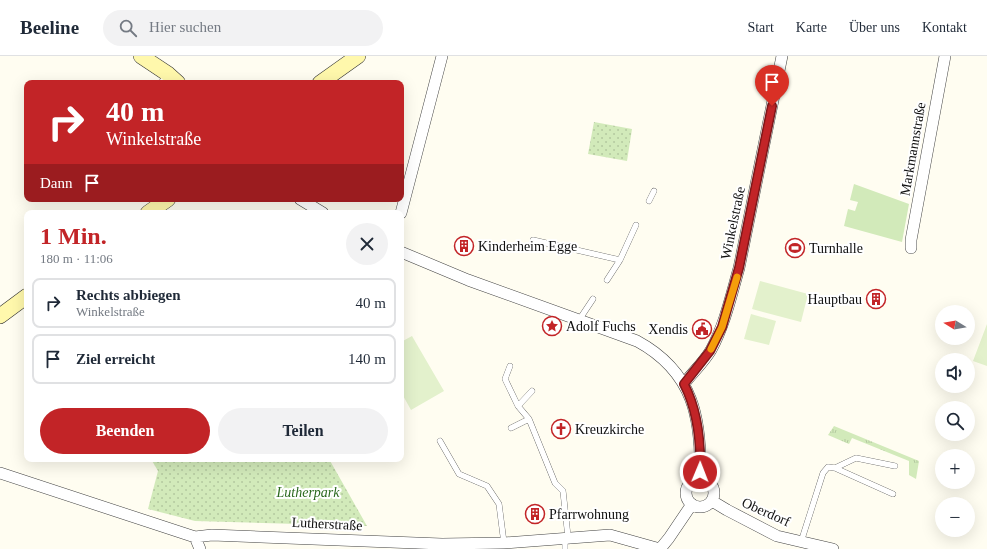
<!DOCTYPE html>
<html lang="de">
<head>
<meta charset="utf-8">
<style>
	:root { --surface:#fff; --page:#f2f2f3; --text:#1f2937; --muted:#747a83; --line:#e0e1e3; --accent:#c22427 }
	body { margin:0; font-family:"Times New Roman",serif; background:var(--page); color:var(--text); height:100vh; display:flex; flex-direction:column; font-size:15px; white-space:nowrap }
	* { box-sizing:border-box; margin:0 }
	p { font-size:13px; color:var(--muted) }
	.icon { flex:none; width:22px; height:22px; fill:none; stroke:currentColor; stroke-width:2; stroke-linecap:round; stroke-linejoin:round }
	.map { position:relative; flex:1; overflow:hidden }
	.panel { position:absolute; left:24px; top:154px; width:380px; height:252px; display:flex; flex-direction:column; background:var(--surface); border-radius:8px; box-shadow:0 4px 16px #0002 }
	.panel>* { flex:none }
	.top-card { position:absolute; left:24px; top:24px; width:380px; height:122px; border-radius:8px; box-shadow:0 4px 16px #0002; background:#c22427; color:#fff; overflow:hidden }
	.needle { width:26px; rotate:281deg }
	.tools { position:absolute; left:935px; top:249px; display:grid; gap:8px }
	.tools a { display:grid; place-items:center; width:40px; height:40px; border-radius:50%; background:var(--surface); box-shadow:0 4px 16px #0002; font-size:20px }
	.pin { position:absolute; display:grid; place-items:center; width:34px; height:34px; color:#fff; margin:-41px -17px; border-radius:50% 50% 50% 0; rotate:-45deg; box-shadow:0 0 4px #0007 }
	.pin .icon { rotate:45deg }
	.me { position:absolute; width:44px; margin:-22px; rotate:1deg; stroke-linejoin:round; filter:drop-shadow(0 0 3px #0008) }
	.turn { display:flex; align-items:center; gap:14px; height:84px; padding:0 16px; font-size:18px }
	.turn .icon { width:52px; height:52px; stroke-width:2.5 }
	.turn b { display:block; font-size:28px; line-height:34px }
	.then { display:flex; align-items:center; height:38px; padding:0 16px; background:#0003; gap:8px; font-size:15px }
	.round { display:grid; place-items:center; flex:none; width:42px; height:42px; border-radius:21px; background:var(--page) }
	.overview { display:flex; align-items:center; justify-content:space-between; height:68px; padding:0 16px }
	h1 { font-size:24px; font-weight:700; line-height:30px; color:var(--accent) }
	.action { display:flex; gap:8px; margin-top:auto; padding:8px 16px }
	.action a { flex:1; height:46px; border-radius:24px; background:var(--accent); color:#fff; font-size:16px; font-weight:700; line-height:46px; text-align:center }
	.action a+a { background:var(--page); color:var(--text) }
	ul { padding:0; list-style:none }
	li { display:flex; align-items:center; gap:12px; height:50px; margin:0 8px 6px; padding:0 8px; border:2px solid var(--line); border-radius:8px }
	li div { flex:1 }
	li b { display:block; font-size:15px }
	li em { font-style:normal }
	header { display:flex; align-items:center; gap:24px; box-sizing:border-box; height:56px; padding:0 20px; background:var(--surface); border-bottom:1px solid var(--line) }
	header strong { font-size:19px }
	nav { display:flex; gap:22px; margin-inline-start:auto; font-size:14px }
	.search { width:280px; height:36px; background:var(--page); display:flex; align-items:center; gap:10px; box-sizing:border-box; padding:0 14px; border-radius:22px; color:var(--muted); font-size:15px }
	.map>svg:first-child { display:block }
	.grass { fill:url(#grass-tufts) }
	.park { fill:url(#park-dots) }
	.garden { fill:#d2eaba }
	.pitch { fill:#e3f1cc }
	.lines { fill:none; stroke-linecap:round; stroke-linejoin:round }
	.lane-casing { stroke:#424242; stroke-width:6 }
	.street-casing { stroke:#424242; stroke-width:12 }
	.secondary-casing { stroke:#313131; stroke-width:16 }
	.lane { stroke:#fff; stroke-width:5.5 }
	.street { stroke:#fff; stroke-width:11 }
	.secondary { stroke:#fff8ac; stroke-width:15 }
	.route-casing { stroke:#7e1719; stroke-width:10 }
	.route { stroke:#c22427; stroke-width:7 }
	.slow { stroke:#f59e0b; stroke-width:7 }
	.labels { text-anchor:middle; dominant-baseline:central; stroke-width:4; stroke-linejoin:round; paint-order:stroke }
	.street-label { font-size:14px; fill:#0f0f0f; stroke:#fff }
	.poi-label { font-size:14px; fill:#0f0f0f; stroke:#fff; text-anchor:start }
	.park-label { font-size:14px; font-style:italic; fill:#2b691e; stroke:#fff }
</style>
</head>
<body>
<header>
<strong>Beeline</strong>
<div class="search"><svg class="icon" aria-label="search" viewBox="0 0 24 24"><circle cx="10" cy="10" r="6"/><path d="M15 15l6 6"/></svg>Hier suchen</div>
<nav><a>Start</a><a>Karte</a><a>Über uns</a><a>Kontakt</a></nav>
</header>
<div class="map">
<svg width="987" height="493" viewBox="0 0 987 493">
	<defs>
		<pattern id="grass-tufts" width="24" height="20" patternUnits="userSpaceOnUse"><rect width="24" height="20" fill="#d2eaba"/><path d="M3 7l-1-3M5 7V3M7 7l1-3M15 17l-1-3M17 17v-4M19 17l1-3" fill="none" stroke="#b3c89f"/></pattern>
		<pattern id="park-dots" width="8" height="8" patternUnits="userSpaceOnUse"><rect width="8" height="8" fill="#d2eaba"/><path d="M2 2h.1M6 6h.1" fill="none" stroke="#b3c89f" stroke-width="1.8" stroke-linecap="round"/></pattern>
	</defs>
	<rect width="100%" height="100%" fill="#fffdf1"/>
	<path class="grass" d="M834 370 919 405 916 423 909 419V405L852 382 849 388 828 379Z"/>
	<path class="park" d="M594 66 632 73 627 105 588 98Z
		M151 403H329L367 470 195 465 148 453 158 415Z"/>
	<path class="garden" d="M854 128 909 148 902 186 844 170 848 153 855 155 858 146 850 144Z"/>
	<path class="pitch" d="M760 225 808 238 801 266 752 253Z
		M751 258 776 265 769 289 744 283Z
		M987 268V310L973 305Z
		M412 280 444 335 411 354 401 336V286Z"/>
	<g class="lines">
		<defs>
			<path id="lane" d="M161 27 167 18
				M649 145 654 135
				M533 184 620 204
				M607 224 620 204 636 169
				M579 264 593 243
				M510 310 505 323 518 350
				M532 335 518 350 529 363 555 427 563 435 568 481
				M511 372 529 363
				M440 385 459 418 487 430 499 448 504 487
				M835 412 856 402 895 410
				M565 482V493
				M801 486 823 417 828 411 835 412 893 438"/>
			<path id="street" d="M300 143 323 157
				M401 157 442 0
				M911 192V184L945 0
				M401 196 468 224 637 285C694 316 702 363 700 423
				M684 328C692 317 704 306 711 294 725 268 731 240 739 212L782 0
				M0 417 195 481 212 479 442 488 504 487 610 479 660 493
				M686 437a14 14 0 1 1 28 0a14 14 0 1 1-28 0Z
				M712 445 727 454 777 480 833 493
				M195 481 200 493
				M660 493 669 482 692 448"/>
			<path id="secondary" d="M141 0 168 18 178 27
				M320 27 358 0
				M148 157 168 143
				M0 260 27 240"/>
		</defs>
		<use href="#lane" class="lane-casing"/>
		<use href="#street" class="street-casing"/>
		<use href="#secondary" class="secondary-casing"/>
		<use href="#lane" class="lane"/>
		<use href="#street" class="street"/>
		<use href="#secondary" class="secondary"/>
	</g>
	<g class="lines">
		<defs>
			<path id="route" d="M700 416C701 386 698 355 684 328L710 295 722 271 739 212 772 50"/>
		</defs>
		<use href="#route" class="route-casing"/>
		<use href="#route" class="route"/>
		<path class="slow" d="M711 293 722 271 737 221"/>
	</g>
	<defs>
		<symbol id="building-ring" viewBox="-11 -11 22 22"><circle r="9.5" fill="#fff" stroke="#c22427" stroke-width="1.5"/><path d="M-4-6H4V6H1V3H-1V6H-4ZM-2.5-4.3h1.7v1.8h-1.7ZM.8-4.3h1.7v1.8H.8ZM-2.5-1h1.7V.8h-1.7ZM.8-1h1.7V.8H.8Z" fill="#c22427"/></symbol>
		<symbol id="stadium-ring" viewBox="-11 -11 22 22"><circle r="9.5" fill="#fff" stroke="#c22427" stroke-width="1.5"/><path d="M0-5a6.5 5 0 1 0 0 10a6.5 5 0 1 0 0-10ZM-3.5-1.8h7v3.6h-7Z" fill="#c22427"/></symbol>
		<symbol id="sight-ring" viewBox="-11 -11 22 22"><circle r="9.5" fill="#fff" stroke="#c22427" stroke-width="1.5"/><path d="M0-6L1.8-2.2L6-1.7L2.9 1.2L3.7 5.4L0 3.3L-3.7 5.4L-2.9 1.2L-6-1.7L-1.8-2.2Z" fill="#c22427"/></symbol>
		<symbol id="civic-ring" viewBox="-11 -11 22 22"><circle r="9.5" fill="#fff" stroke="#c22427" stroke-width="1.5"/><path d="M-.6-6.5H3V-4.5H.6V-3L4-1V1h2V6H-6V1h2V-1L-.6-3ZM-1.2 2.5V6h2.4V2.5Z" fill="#c22427"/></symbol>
		<symbol id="church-ring" viewBox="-11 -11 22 22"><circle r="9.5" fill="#fff" stroke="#c22427" stroke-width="1.5"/><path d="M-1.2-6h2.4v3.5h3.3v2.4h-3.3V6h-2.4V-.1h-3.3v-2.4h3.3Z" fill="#c22427"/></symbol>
	</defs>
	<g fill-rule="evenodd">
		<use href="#building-ring" x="453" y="179" width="22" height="22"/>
		<use href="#stadium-ring" x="784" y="181" width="22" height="22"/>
		<use href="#building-ring" x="865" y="232" width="22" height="22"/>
		<use href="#sight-ring" x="541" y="259" width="22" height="22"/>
		<use href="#civic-ring" x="691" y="262" width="22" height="22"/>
		<use href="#church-ring" x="550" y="362" width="22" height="22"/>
		<use href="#building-ring" x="524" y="447" width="22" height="22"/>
	</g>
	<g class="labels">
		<g class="street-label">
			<text transform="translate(913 93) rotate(-80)">Markmannstraße</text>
			<text transform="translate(733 167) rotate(-78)">Winkelstraße</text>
			<text transform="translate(766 456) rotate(24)">Oberdorf</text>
			<text transform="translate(327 468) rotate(3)">Lutherstraße</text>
		</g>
		<g class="poi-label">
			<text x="478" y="190">Kinderheim Egge</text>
			<text x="809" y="192">Turnhalle</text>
			<text x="862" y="243" text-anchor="end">Hauptbau</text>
			<text x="566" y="270">Adolf Fuchs</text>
			<text x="688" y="273" text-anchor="end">Xendis</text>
			<text x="575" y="373">Kreuzkirche</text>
			<text x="549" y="458">Pfarrwohnung</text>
		</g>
		<g class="park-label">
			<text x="308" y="436">Lutherpark</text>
		</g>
	</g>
</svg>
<div class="tools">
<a><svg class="needle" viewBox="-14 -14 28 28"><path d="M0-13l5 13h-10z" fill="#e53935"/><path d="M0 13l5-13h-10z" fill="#747a83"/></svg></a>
<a><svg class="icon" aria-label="sound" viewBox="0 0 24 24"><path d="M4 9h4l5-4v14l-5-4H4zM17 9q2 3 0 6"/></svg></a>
<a><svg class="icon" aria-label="search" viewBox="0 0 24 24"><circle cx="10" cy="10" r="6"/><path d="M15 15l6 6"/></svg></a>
<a>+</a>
<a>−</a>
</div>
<div class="pin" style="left:772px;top:50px;background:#d93025"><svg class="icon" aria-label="arrive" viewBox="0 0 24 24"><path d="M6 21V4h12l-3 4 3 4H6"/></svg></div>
<svg class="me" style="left:700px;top:416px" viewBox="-20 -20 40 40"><circle r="17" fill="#c22427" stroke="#fff" stroke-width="3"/><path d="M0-11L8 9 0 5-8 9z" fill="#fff"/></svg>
<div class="top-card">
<div class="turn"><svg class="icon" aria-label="right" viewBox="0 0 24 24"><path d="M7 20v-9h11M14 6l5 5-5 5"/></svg><div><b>40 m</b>Winkelstraße</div></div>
<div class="then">Dann<svg class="icon" aria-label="arrive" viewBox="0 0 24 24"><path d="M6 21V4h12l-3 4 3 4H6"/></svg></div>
</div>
<section class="panel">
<div class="overview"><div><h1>1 Min.</h1><p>180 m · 11:06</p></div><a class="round"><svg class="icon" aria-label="close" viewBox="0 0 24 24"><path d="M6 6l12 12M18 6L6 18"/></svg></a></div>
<ul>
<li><svg class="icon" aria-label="right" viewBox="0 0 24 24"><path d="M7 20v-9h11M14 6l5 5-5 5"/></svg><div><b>Rechts abbiegen</b><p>Winkelstraße</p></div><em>40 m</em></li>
<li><svg class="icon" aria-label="arrive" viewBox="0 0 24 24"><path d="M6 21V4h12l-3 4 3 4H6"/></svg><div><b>Ziel erreicht</b></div><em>140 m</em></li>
</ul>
<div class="action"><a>Beenden</a><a>Teilen</a></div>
</section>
</div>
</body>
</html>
